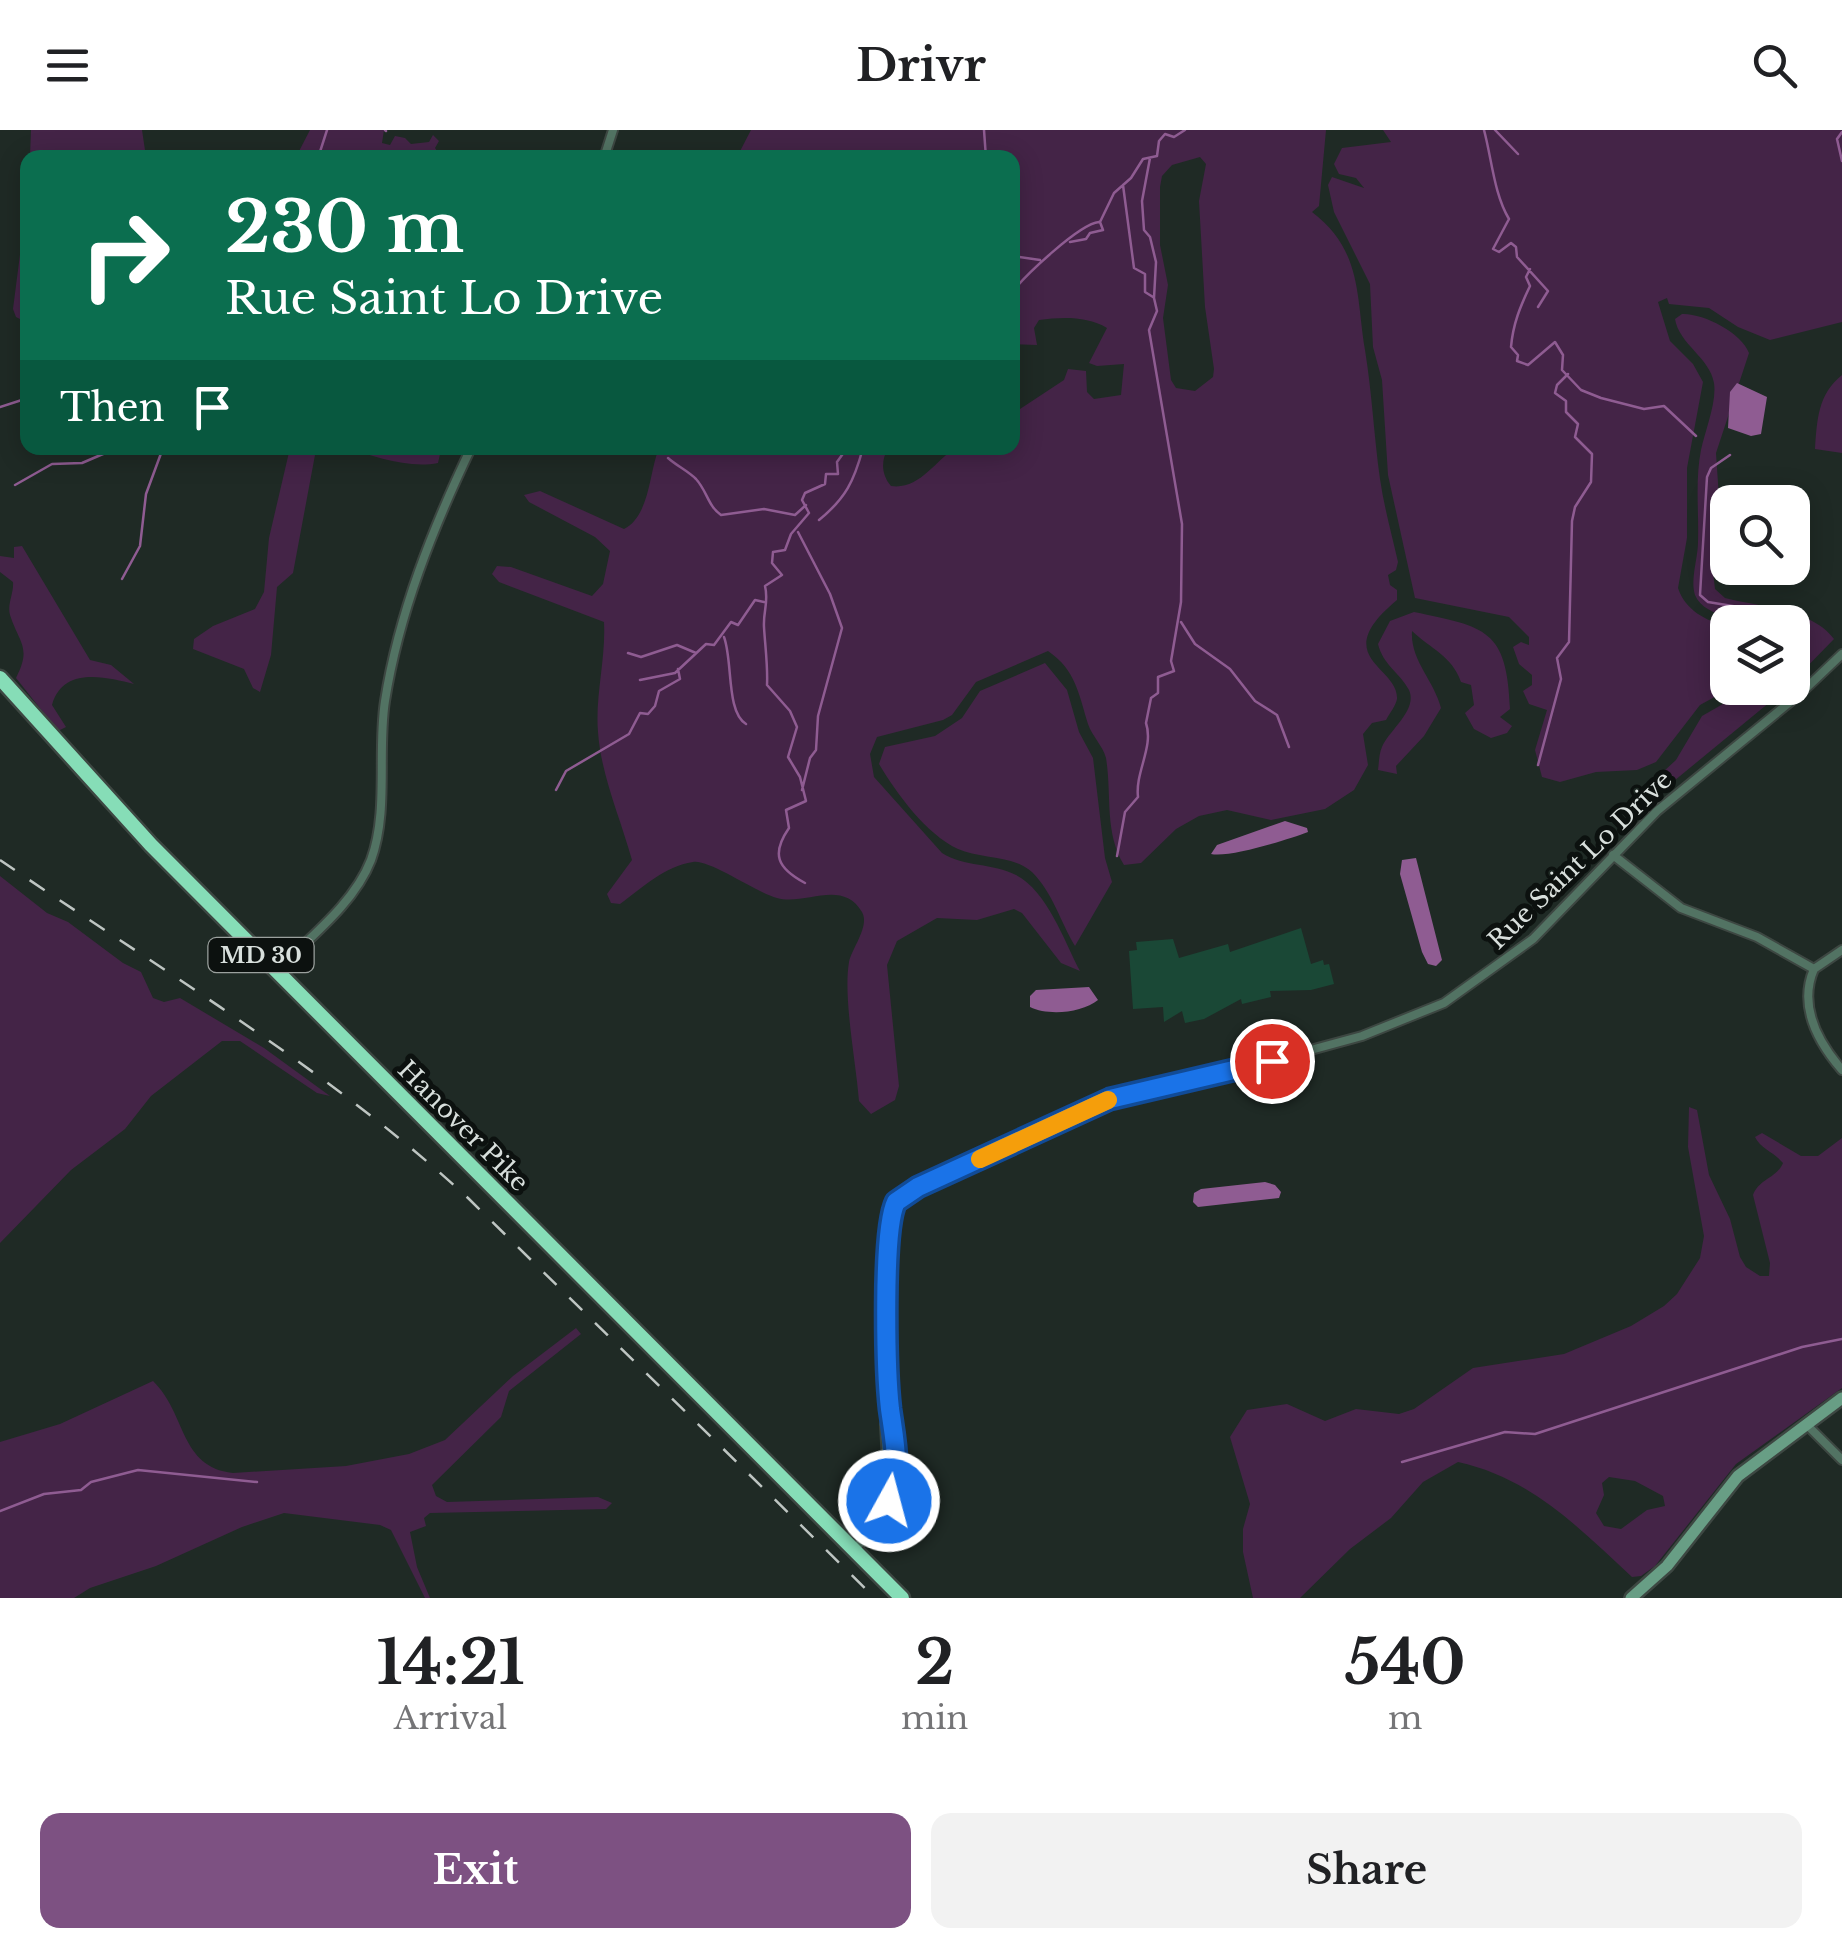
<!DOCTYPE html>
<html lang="en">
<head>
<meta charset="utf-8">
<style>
	:root { --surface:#fff; --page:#f2f2f2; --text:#202124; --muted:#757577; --accent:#7d5182 }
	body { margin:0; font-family:"Libre Baskerville",serif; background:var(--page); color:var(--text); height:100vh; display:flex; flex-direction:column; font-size:38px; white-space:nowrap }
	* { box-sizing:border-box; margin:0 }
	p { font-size:32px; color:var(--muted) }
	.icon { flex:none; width:55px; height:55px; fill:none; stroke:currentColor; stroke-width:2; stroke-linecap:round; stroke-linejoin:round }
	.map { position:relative; height:1468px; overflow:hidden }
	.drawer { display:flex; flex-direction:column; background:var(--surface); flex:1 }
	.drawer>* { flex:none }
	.hud { position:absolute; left:20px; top:20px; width:1000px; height:305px; border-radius:20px; box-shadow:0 5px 25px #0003; background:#0b6e4f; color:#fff; overflow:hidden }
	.controls { position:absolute; left:1710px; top:355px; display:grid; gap:20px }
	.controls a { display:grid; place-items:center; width:100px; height:100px; border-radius:20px; background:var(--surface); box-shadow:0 5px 25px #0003; font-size:50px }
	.pin { position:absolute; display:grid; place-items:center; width:85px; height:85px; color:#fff; margin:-42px; border:5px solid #fff; border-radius:50%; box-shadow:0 2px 10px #0007 }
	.me { position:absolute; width:110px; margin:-55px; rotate:7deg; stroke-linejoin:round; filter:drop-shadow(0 0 8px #0008) }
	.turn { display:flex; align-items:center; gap:35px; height:210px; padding:0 40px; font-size:45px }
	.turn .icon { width:130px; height:130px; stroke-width:2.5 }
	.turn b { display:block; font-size:70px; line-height:85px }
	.then { display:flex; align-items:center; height:95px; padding:0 40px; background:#0003; gap:20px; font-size:38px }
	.eta { display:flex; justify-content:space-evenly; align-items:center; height:170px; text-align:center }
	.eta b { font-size:60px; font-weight:700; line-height:70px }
	.button { display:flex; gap:20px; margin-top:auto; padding:20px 40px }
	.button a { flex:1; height:115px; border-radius:20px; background:var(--accent); color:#fff; font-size:40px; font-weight:700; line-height:115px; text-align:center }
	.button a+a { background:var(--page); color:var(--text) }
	header { display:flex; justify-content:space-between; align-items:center; height:130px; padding:0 40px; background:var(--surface); font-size:45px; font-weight:700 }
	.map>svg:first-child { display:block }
	.green { fill:#442447; fill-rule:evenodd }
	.water { fill:#8f5c92 }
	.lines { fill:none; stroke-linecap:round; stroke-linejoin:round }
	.stream { stroke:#8f5c92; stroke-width:2.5 }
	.building { fill:#1a4836 }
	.street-casing { stroke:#3d4742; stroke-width:12 }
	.secondary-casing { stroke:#3d4742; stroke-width:16 }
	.highway-casing { stroke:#3d4742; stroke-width:19 }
	.street { stroke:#527363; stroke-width:8 }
	.secondary { stroke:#689e85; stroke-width:11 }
	.highway { stroke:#86ddb7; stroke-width:14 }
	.rail { stroke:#bec5c2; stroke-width:2.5; stroke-dasharray:18 18; stroke-linecap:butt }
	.route-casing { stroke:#114b97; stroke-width:25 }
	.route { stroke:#1a73e8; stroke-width:18 }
	.slow { stroke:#f59e0b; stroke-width:18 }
	.labels { text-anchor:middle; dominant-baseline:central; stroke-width:10; stroke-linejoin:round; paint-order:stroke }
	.shield { fill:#0c110f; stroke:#9ba19e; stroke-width:2.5 }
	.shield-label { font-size:22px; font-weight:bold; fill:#d8dfdc }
	.street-label { font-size:25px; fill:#d8dfdc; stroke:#0c110f }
</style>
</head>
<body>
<header><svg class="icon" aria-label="menu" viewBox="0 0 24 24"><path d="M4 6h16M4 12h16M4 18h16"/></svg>Drivr<svg class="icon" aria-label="search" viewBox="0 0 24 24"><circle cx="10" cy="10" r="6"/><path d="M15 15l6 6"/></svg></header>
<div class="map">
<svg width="1842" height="1468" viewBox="0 0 1842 1468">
	<rect width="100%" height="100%" fill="#1f2a25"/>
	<path class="green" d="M31 0H142L146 27H30Z
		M310 0H384L382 13 390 15 395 6 405 8 411 14 429 12 433 5 439 11 435 18 440 25 446 27H296Z
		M751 0H1326L1319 76 1312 82C1362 120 1356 165 1365 220 1372 263 1374 306 1380 349 1384 377 1392 405 1398 432L1396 440 1388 445 1390 455 1397 460V470C1327 528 1399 536 1397 569 1396 575 1390 583 1386 590L1372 593 1363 604 1368 635 1354 660 1325 679 1271 690 1227 680 1199 686 1176 699 1141 733 1124 735C1104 702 1112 665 1106 628 1103 616 1092 606 1088 594 1079 565 1076 540 1048 521L976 552 952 585 943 590 877 607 870 624 874 647 942 723C964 737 993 733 1016 745 1048 762 1064 811 1080 841L1061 833 1022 783 1014 779 977 790 937 788 897 811 887 835 899 956 895 970 871 984 859 971C856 932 843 868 849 832 852 818 870 796 862 782 842 748 805 776 777 768 755 762 709 729 693 732 665 736 642 758 620 774L611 773 607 764 632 730C620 687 601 645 598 602 595 566 606 529 604 492L499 452 492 444 497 436 511 437 592 466 603 454 610 421 595 407 529 372 524 365 540 361 624 399C650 386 649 342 659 318H888C881 331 881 344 891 356 919 360 934 332 955 318H1012L1013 272 1020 279 1064 250 1068 239 1086 241 1087 262 1094 269 1121 265 1124 234 1097 236 1089 233 1107 198C1087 186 1062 187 1039 190L1034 198 1037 215 1013 214 1012 28 737 27ZM1200 27 1206 34 1199 71 1205 177 1214 239 1213 247 1195 261 1176 258 1171 250 1163 188 1168 155 1160 115V57L1162 46 1172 35Z
		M1383 0H1842V192L1770 210 1738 197 1709 178 1669 174 1667 168 1658 172 1670 211 1693 234 1703 252 1687 338V408L1678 458C1685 480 1706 491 1727 496L1728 558H1731L1700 575 1656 632 1637 640 1596 642 1560 652 1542 647 1535 620 1547 580 1529 574 1523 561 1532 555V545L1519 534 1513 517 1521 512 1529 515V507L1509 487 1415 468 1388 345 1382 250 1373 217 1370 154 1334 82 1328 55 1332 47 1364 58 1356 48 1339 44 1334 34 1342 18 1391 12Z
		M27 70 28 193 16 187 13 179Z
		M1682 184C1703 183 1742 203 1749 223L1716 323 1720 383 1713 442 1715 459 1725 468C1760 477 1812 479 1834 509L1793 551 1792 492C1768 492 1706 493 1695 465 1690 450 1698 428 1698 412 1699 382 1695 350 1701 320 1705 301 1717 272 1714 253 1710 228 1679 214 1675 189Z
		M1842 245V323L1815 319C1817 290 1818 264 1842 245Z
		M290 318H321L315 325 293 443 277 457 271 525 260 562 253 558 244 539 193 519 194 509 213 496 255 479 264 462 269 408Z
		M345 318H434L440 324 438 333C408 339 374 326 345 318Z
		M22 416 90 530 111 535 134 554C106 547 63 536 52 575L66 597 58 601 16 548C32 517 19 513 10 485 7 474 14 463 13 452L0 442V426L14 428V417Z
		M1414 482C1486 497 1507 499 1510 579L1500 587 1512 596 1507 603 1491 608 1474 599 1465 583 1474 575 1471 555 1461 552C1452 526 1431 519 1412 501 1410 530 1434 550 1441 578L1424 606 1396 636 1397 644 1378 640C1379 633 1379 623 1382 617 1389 600 1418 580 1409 560 1400 543 1383 535 1378 514L1390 491Z
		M1045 533 1067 560 1079 602 1093 628 1105 728 1112 752 1075 816C1060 791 1053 763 1032 742 1014 725 980 729 958 719 926 704 897 664 879 634L885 617 935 606 962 588 980 561Z
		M1751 558H1787L1663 660 1651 653 1676 630 1702 586Z
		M0 746 47 783 68 792 123 833 141 842 153 868 164 872 180 868 264 918 330 966 317 963 240 911H222L151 966 125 999 71 1040 0 1113Z
		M1689 977 1697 980 1709 1045 1730 1089 1740 1127 1746 1137 1760 1146H1769L1770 1133 1753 1065C1759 1049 1777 1048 1783 1033 1774 1022 1761 1019 1755 1007L1762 1003 1801 1026H1818L1842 1008V1258L1736 1334 1655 1436 1641 1446 1632 1447C1578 1397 1531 1348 1458 1332L1423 1352 1391 1388 1350 1419 1300 1468H1253L1243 1422V1399L1250 1374 1230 1307 1247 1280 1287 1274 1325 1291 1356 1279 1399 1284 1414 1279 1473 1238 1564 1224 1631 1196 1664 1176 1677 1164 1700 1128 1704 1106 1688 1017ZM1609 1347 1635 1351 1663 1366 1665 1376 1647 1380 1621 1399 1604 1396 1596 1383 1604 1365 1602 1353Z
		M576 1198 581 1204 509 1261 501 1287 432 1355 436 1366 447 1372 598 1367 612 1373 606 1379 430 1383 424 1388 426 1396 410 1402 417 1437 430 1468H425L391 1400 380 1395 284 1383 242 1397 156 1436 90 1458 74 1468H0V1312L60 1294 153 1251C187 1284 179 1337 233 1343L346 1336 409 1324 445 1310 513 1246Z"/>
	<path class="water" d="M1737 253 1767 267 1761 304 1751 306 1728 298 1730 262Z
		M1285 691 1307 698 1308 702C1287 710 1229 728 1211 724L1217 715Z
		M1416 728 1442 830 1436 836 1428 834 1422 822 1400 744 1402 730Z
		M1089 857 1098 870C1082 883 1048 886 1030 877V866L1036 860Z
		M1265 1052 1275 1055 1281 1062 1279 1068 1198 1077 1193 1072 1194 1063 1201 1059Z"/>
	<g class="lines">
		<path class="stream" d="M385 0 386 1
			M984 0 986 28
			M1484 0C1492 30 1494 64 1509 89L1493 119 1499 122 1511 113 1516 117 1517 127 1548 161 1538 177
			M1495 0 1518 24
			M1842 2 1837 9 1842 31
			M318 28 327 0
			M1123 55 1134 138 1145 144V162L1153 167
			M1070 112 1086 109 1090 103 1103 100 1100 92 1114 63 1131 48 1143 29 1157 26 1159 11 1165 4 1174 7 1185 0
			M1012 126 1040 130
			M1530 139 1526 147 1530 156C1520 177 1513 194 1511 217L1518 225 1517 231 1528 235 1555 212 1563 225 1562 240 1581 260 1601 268 1644 279 1664 276 1696 306
			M1012 162C1026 145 1079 94 1099 92
			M0 277 28 268
			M1730 325 1711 338 1707 347 1700 465 1708 472 1782 484
			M668 328C677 336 688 341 696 349 707 361 708 376 721 385L764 379 795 385 806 375
			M15 355 52 334 82 333 117 318
			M819 390C846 368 854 351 863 318
			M798 402 830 464 842 498 818 586 816 620 810 628 802 660
			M122 449 140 416 146 364 163 318
			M1181 492 1195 514 1230 539 1255 571 1277 585 1289 617
			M724 507C733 531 726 582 746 594
			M628 523 641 527 677 515 696 523
			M640 550 675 543 706 514 714 515 731 492 738 495 755 470 764 472
			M1538 635 1561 549 1557 528 1569 512 1572 391 1575 377 1591 352 1592 324 1575 307 1578 294 1566 282V271L1555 263 1557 255 1568 244
			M556 660 566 641 629 604 640 583 648 584 655 576 659 561 680 549 678 539
			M1117 726 1125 682 1138 667C1135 642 1154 617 1146 593L1151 568 1158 563V547L1174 541 1171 531 1181 472 1182 394 1149 200 1157 181 1154 168 1156 132 1150 107 1144 100 1142 71 1150 28
			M805 753C777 738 771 724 789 698L786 680 806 671 800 647 788 627 797 597 790 581 767 555C768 536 765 515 764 497 763 481 769 472 765 456L782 445 772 433 773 422 785 420 791 404 809 383 802 370 805 363 825 354 826 344H838L837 332 847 318
			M1402 1332 1505 1302 1535 1304 1802 1217 1842 1209
			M0 1381 44 1364 81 1360 91 1352 138 1340 257 1352"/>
	</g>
	<path class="building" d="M1301 798 1311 834 1323 830 1324 835 1329 834 1334 854 1311 860 1270 861 1271 867 1242 874 1241 869 1204 889 1185 893 1182 881 1164 892 1163 877 1133 879 1129 821 1137 820 1136 812 1173 809 1179 828 1228 814 1230 822Z"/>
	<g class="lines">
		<defs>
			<path id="street" d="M604 28 613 0
				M1613 725 1681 778 1757 807 1814 839
				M1842 820 1814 839C1798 876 1817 911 1842 940
				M277 840C309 808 354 774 371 730 389 681 377 622 385 571 399 482 433 398 471 318
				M889 1283 885 1294 889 1371
				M1806 1294 1842 1330
				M854 1420 885 1385 895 1351 889 1116 893 1079 901 1067 1124 964 1204 949 1362 906 1444 873 1533 809 1657 681 1801 563 1842 524"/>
			<path id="secondary" d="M1631 1468 1667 1436 1738 1346 1842 1268"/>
			<path id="highway" d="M0 548 151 715 902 1468"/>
		</defs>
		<use href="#street" class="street-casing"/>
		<use href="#secondary" class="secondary-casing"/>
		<use href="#highway" class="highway-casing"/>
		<use href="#street" class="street"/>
		<use href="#secondary" class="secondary"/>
		<use href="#highway" class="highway"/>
		<path class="rail" d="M0 730C155 836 331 941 468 1068L875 1468"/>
	</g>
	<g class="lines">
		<defs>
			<path id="route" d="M889 1371C902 1343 894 1308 890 1279 886 1243 882 1100 896 1072L918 1057 1110 969 1272 931"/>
		</defs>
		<use href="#route" class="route-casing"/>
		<use href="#route" class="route"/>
		<path class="slow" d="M980 1029 1108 970"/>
	</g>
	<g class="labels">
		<rect class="shield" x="208.5" y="808" width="105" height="34" rx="8"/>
		<g class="shield-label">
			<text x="261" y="825">MD 30</text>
		</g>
		<g class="street-label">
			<text transform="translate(1580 730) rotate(-44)">Rue Saint Lo Drive</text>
			<text transform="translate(463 996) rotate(45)">Hanover Pike</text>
		</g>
	</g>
</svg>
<div class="controls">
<a><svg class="icon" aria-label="search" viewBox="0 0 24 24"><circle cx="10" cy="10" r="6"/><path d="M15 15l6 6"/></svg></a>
<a><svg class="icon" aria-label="layers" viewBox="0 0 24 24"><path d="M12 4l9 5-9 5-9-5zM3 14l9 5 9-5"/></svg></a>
</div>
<div class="pin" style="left:1272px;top:931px;background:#d93025"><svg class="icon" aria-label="arrive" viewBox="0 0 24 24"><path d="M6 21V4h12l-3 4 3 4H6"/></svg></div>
<svg class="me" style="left:889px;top:1371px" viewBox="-20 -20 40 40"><circle r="17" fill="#1a73e8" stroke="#fff" stroke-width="3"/><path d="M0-11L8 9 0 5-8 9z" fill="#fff"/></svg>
<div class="hud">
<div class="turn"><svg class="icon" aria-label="right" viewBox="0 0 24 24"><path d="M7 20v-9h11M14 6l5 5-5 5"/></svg><div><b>230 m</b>Rue Saint Lo Drive</div></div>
<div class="then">Then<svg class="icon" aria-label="arrive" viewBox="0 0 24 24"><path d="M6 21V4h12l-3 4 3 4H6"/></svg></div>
</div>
</div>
<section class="drawer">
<div class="eta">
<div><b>14:21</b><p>Arrival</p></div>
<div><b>2</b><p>min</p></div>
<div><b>540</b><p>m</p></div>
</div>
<div class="button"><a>Exit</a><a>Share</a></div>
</section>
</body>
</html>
